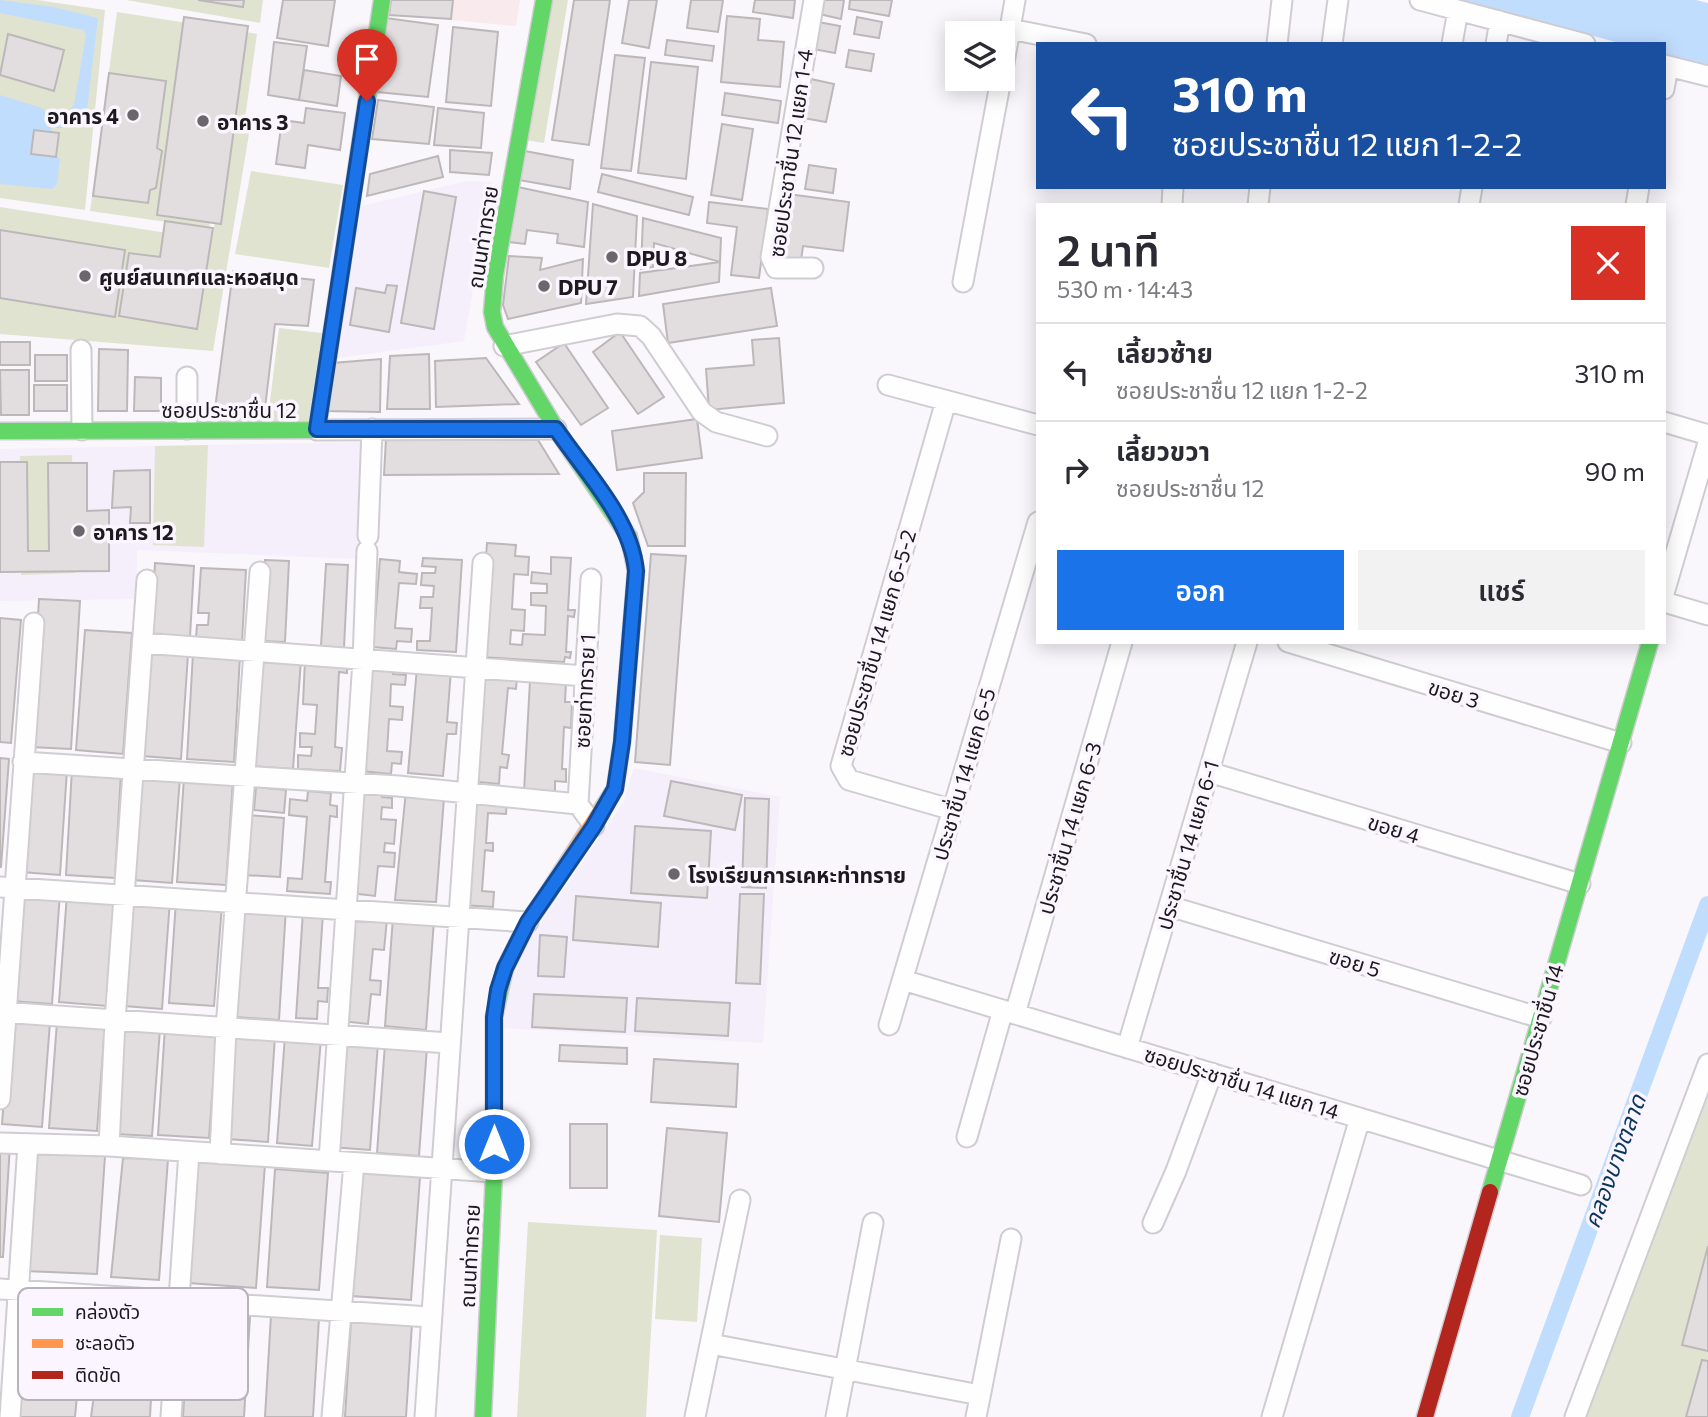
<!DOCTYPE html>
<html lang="th">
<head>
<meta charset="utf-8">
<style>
	:root { --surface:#fff; --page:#f2f2f3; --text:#2b2b33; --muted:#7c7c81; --line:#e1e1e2; --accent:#1a73e8 }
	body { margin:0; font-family:Commissioner,"Noto Sans Thai",sans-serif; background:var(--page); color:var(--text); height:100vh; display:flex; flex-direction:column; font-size:26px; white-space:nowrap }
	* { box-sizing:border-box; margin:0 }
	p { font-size:23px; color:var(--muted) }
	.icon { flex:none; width:38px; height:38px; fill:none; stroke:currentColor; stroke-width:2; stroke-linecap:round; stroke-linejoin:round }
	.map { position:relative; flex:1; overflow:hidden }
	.sheet { position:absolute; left:1036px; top:203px; width:630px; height:441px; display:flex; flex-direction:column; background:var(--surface); border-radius:0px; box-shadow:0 4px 18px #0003 }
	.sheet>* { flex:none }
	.top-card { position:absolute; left:1036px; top:42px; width:630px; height:147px; border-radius:0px; box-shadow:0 4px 18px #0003; background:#1a4fa0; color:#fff; overflow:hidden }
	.fabs { position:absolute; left:945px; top:21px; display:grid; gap:14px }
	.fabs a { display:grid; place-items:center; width:70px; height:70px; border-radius:0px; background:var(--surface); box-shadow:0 4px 18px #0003; font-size:35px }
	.pin { position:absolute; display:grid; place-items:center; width:60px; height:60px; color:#fff; margin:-72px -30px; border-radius:50% 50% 50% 0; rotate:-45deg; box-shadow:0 0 7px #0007 }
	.pin .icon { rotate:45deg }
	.me { position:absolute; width:77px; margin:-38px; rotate:0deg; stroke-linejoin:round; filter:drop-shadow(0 0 5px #0008) }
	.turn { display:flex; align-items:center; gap:24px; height:147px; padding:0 21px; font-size:32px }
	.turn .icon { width:91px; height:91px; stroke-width:2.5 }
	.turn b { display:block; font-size:49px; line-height:60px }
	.round { display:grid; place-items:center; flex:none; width:74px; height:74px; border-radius:0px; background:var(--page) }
	.summary { display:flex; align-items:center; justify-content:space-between; height:119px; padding:0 21px }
	h1 { font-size:42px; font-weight:600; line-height:52px }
	.primary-button { display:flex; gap:14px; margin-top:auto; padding:14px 21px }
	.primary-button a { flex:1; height:80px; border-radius:0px; background:var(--accent); color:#fff; font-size:28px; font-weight:600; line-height:80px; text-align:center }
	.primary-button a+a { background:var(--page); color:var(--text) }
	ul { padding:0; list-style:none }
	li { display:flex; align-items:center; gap:21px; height:98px; padding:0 21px; border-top:2px solid var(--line) }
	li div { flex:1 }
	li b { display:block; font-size:26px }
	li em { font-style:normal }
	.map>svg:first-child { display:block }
	.commercial { fill:#f8eaed }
	.built { fill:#f5eefb }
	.green { fill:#e0e3d0 }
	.water { fill:#c1ddfd }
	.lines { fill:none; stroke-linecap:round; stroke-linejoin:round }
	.canal { stroke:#c1ddfd; stroke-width:18 }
	.building { fill:#e2dedf; stroke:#bcb8b9; stroke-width:2 }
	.street-casing { stroke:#d0cdd2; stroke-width:23 }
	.fast-casing { stroke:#d0cdd2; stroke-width:19 }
	.slow-casing { stroke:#d0cdd2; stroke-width:19 }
	.jam-casing { stroke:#d0cdd2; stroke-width:19 }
	.street { stroke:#fefeff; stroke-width:19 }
	.fast { stroke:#63d668; stroke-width:16 }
	.slow { stroke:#ff974d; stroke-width:16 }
	.jam { stroke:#b3261e; stroke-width:16 }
	.route-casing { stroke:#114b97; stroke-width:18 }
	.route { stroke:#1a73e8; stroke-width:12 }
	.poi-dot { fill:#6a676c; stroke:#faf5fe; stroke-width:2.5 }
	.labels { text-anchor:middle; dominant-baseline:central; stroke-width:7; stroke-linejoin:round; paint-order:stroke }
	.poi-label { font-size:21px; font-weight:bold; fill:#1c1a1e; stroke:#faf5fe; text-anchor:start }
	.street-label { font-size:21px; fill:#1c1a1e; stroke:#faf5fe }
	.water-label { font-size:23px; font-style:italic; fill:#09365d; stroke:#faf5fe }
	.key { fill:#faf5fe; stroke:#b7b3bb; stroke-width:2 }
	.key-label { font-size:19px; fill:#1c1a1e }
</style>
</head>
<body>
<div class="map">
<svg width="1708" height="1417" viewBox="0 0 1708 1417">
	<rect width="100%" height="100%" fill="#faf7fc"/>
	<path class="commercial" d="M389 0H520L516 26 387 14Z"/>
	<path class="built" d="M466 181 492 182 464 341 337 358 358 207Z
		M361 442 360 559 137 550V599L0 601V449Z
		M634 768 780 797 763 1043 503 1028 504 994 525 946 623 803Z"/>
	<path class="green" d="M0 0H37L105 10 85 210 0 198Z
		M126 0H263L260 23Z
		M547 0H568L544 143 525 140Z
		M117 12 257 34 245 118 228 116 209 228 90 211Z
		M232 119 251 122 213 351 0 334V207L212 240Z
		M251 171 343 185 329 268 235 254Z
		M279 328 322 333 308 425H267Z
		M208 445 204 547 153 545 155 446Z
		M72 455 75 573 21 575 20 456Z
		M1708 1096V1246L1682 1345 1708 1351V1361L1702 1360 1686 1417H1582Z
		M528 1222 657 1230 646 1417H517Z
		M660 1235 702 1238 697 1322 655 1319Z"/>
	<path class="water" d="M0 0 54 7 98 18 86 118 66 128H55L56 115 66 113 74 105 86 35 83 30 0 13Z
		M1460 0H1696L1708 3V67L1664 55V44H1623Z
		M0 95 42 108 51 117 52 132 34 130 30 154 60 158 57 184 52 189 0 184Z"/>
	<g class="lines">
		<path class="canal" d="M1520 1417 1708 905"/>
	</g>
	<path class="building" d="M198 0H244L243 7Z
		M283 0H335L328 46 277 38Z
		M391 0H453L451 19 389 15Z
		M574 0H610L589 145 552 140Z
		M629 0H657L649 48 622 43Z
		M691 0H723L718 32 687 28Z
		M755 0H795L793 18 753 12Z
		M822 0H844L841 19 819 14Z
		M850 0H892L889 16 849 9Z
		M727 16 760 19 758 40 784 42 780 87 721 82Z
		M184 17 248 26 221 224 157 215Z
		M857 17 882 22 879 38 854 34Z
		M386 18 438 25 428 97 377 92Z
		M818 22 840 26 835 53 813 49Z
		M453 27 498 32 491 106 446 102Z
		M8 34 64 50 54 91 0 75Z
		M667 40 714 46 712 61 665 55Z
		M274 42 307 46 299 100 268 95Z
		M849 50 874 54 871 71 846 67Z
		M615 55 645 58 631 171 601 168Z
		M651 62 698 67 686 179 638 173Z
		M304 70 341 76 337 106 299 100Z
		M109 73 166 81 157 148 162 151 156 188 150 190 148 203 93 196Z
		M811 79 834 84 826 122 803 118Z
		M725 93 781 101 778 123 722 115Z
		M378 100 434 107 429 144 372 139Z
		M306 108 345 113 340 150 308 145 305 168 276 164 282 120 304 123Z
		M438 108 484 113 481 148 434 145Z
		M722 124 753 129 742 200 711 195Z
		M34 130 59 133 56 157 31 154Z
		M450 150 492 153 489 175 450 172Z
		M525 151 573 160 570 189 519 180Z
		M438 156 443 177 367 196 370 174Z
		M809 165 836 169 833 193 805 189Z
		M602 174 693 197 689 215 598 192Z
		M518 187 588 202 584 247 557 243 558 234 527 230 525 244 509 242Z
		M424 191 456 197 434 329 401 323Z
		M788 194 849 202 843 251 803 246 801 261 780 258Z
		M709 202 768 209 759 278 731 275 737 227 707 223Z
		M593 204 637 216 633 297 586 304Z
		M643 218 721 238 720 262 654 243 653 267 641 269Z
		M165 221 213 228 197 329 119 316 129 253 160 257Z
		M0 230 125 250 115 317 0 298Z
		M509 256 542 258 540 270 583 259 581 303 508 319 503 305Z
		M720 262 719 282 639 296 640 273Z
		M233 271 314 280 308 326 275 324 263 425 213 424Z
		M387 285 397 286 389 332 350 325 356 288 385 293Z
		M771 288 777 326 668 343 663 304Z
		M620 332 664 397 638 414 593 352Z
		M779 338 784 403 709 410 706 369 754 365 752 340Z
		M0 342H30V365H0Z
		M564 343 608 408 581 425 536 362Z
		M99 349 128 350 127 411H98Z
		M429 354 430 409H387L390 356Z
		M35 355H67V381H35Z
		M486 358 519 404 436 407 435 361Z
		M381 359 380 412 323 411 332 363Z
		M0 370H29V415H1Z
		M135 377 161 378V411H134Z
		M34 385H67V411H34Z
		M697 419 702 458 617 470 612 431Z
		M386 439 538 440 559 474 384 475Z
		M0 462H27L28 551H49L48 463H87V511L109 510V571L0 572Z
		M150 470V523H130L131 507 112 508 114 471Z
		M644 473H686L685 546H648L633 503 644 492Z
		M487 543 516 545 515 556 529 557 528 575 514 574 512 609 525 610 524 631 511 630 510 644 522 645 523 634 545 635 546 606 531 605V593H547V584L531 583 532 572 551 574V557L571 558 568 610H575L574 617 568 616 566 652H571L570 658 565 657 564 662 479 657Z
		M651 554 686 556 670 765 635 762Z
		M423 558 462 560 456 652 417 650V641H430L432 608H420L421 597H433L434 586 421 585 422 573H435L436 567 422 566Z
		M380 559 400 561 399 572 417 574 416 584 399 583 395 628 412 629 411 642 397 641 396 649 373 647Z
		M265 560 289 561 285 642 261 641Z
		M155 563 194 566 190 637 151 634Z
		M326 564 348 565 344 648 321 646Z
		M201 568 246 570 242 641 196 638 197 625H208L209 613H198Z
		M39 599 80 601 71 749 30 747Z
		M0 618 21 620 11 743 0 742Z
		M85 630 132 633 123 754 76 750Z
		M149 651 188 654 181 759 142 756Z
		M193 653 240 656 234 762 187 759Z
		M258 657 301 660 293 769 250 766Z
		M305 660 347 662V673L339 672 335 747 342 748 340 771 298 769V755L311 756 312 747H300V733L315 734 317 705 303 704Z
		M369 664 393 666V674L406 675 405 685 391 684 390 706 403 707 402 720 389 719 387 751 402 752 401 764 392 763 391 774 361 771Z
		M417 667 451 670 447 722 457 723 456 734H447L443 776 408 773Z
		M480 674 517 678 516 689 508 688 502 754 509 755 507 768 500 767 499 784 469 781Z
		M530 680 566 682 565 702H572L571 728 564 727 562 769H566V782L555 781V794L524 792Z
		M0 758 9 759 1 867H0Z
		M28 767 67 770 60 875 21 872Z
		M72 769 121 772 115 878 66 875Z
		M141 774 180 777 172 883 133 880Z
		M184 777 233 780 226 885 177 882Z
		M671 781 742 795 735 830 664 816Z
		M359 785 383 787 382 797 392 798V808L382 807 381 819 396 820 394 844 385 843 384 852 395 853 394 867 378 866 375 896 350 893Z
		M256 787 286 790 284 813 254 810Z
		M308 791 331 793 330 805 337 806V817L330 816 325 882H331L330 894 287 891 288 878 302 879 307 817 289 815 290 799 307 801Z
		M406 791 444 798 436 902 395 900Z
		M471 795 507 798 506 814 488 813 486 843H493V851L485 850 482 891 494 892 493 907 462 905Z
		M745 798 769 799 766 888 742 887Z
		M247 815 284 818 280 877 243 875Z
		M635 826 711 831 707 898 631 893Z
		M19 891 60 893 52 1004 11 1001Z
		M67 894 115 897 107 1006 59 1002Z
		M740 894H764L760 984 736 983Z
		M576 896 661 903 658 947 573 940Z
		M133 897 170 900 162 1009 124 1006Z
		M176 901 222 905 214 1006 169 1003Z
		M242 906 286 908 279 1020 235 1017Z
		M303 911 323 913 318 988H328L327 1002 318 1001 317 1019 296 1018Z
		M351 916 387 919 384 950 373 949 370 980 381 981 380 995 371 994 368 1024 342 1021Z
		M393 917 434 920 426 1030 385 1026Z
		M540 935 567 937 564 977 538 976Z
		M534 994 627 998 625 1032 532 1027Z
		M637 998 730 1003 728 1036 635 1031Z
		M10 1019 50 1022 42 1127 2 1124Z
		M57 1022 105 1025 97 1131 49 1128Z
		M124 1026 160 1029 152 1136 116 1134Z
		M165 1027 217 1030 209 1138 158 1135Z
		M234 1033 275 1036 268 1142 227 1139Z
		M285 1036 321 1039 312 1146 277 1143Z
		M340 1040 378 1043 370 1150 331 1147Z
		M385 1044 427 1047 419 1156 377 1153Z
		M560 1045 627 1048V1064L559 1061Z
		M654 1059 738 1064 736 1107 651 1102Z
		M570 1124H607V1188H570Z
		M667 1128 727 1133 719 1222 659 1216Z
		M0 1145H10L3 1257H0Z
		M35 1152 105 1156 97 1274 25 1271Z
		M123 1158 168 1159 159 1280 111 1277Z
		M198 1159 265 1164 256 1288 189 1283Z
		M275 1169 328 1173 319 1290 267 1287Z
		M360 1173 420 1177 411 1300 351 1296Z
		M1708 1246V1351L1682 1345Z
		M26 1294 86 1298 75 1417H13Z
		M107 1302 156 1304 150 1417H91Z
		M189 1313 250 1317 244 1417H183Z
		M271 1315 319 1318 313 1417H265Z
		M351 1320 412 1324 406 1417H345Z
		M1702 1360 1708 1361V1417H1686Z"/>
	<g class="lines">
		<defs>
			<path id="street" d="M1420 0 1585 44
				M1010 29 1086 44
				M1277 44 1282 0
				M1332 44 1338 0
				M1452 44 1458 10
				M1496 44 1500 21
				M1664 65 1708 76
				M1003 69 1015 0
				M1664 89 1668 66
				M1172 205 1173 187
				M1258 205 1260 187
				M1469 205 1472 187
				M1636 205 1639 187
				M813 268H776L771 257 814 0
				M963 282 1001 79
				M504 346 617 324 640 326 651 336 702 412 716 422 767 436
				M81 350 82 430
				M187 377V429
				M888 385 1038 425
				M946 401 841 766 849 780 953 810
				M1664 422 1708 435
				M317 430 556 429
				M368 536 372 429
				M1664 593 1708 443
				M1664 602 1708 615
				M1288 642 1621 743
				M143 643 585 676
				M23 762 398 786 578 804 594 826
				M1209 772 1580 884
				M578 804 591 579
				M0 887 528 922
				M1169 906 1541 1018
				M903 980 1581 1185
				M0 1012 449 1043
				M1015 1014 1122 642
				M889 1025 1038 522
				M1127 1048 1247 642
				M0 1099 34 623
				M967 1137 1003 1010
				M0 1143 109 1146 494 1172
				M109 1146 115 1021 147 580
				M220 1154 226 1029 260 572
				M329 1161 363 661 367 551
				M1153 1223 1176 1171 1212 1073
				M0 1289 430 1317
				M711 1344 980 1395
				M10 1417 28 1144
				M171 1417 189 1152
				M332 1417 354 1163
				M425 1417 483 563
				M695 1417 740 1200
				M836 1417 873 1223
				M976 1417 1011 1239
				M1272 1417 1360 1118
				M1575 1417 1708 1064"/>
			<path id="fast" d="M544 0 495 275 492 312 495 327 556 429 629 537
				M0 431 317 430 382 0
				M1490 1192 1650 642
				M483 1417 494 1172V1017L505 968 528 922 546 896"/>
			<path id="slow" d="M546 896 615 789 622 742 636 571 629 537"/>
			<path id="jam" d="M1425 1417 1490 1192"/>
		</defs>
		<use href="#street" class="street-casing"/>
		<use href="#fast" class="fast-casing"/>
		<use href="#slow" class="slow-casing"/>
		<use href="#jam" class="jam-casing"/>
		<use href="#street" class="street"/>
		<use href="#fast" class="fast"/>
		<use href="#slow" class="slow"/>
		<use href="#jam" class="jam"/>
	</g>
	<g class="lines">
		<defs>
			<path id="route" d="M367 101 317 429H556C585 472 631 518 636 571L622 742 615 789 594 826 528 922 505 968 498 990 494 1017V1144"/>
		</defs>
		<use href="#route" class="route-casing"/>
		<use href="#route" class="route"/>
	</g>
	<g class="poi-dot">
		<circle cx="133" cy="115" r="7"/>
		<circle cx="203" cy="121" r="7"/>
		<circle cx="612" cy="257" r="7"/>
		<circle cx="85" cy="276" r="7"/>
		<circle cx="544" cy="286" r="7"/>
		<circle cx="79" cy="531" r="7"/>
		<circle cx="674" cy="874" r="7"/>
	</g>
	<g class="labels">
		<g class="poi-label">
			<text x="119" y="115" text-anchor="end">อาคาร 4</text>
			<text x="217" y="121">อาคาร 3</text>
			<text x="626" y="257">DPU 8</text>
			<text x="99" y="276">ศูนย์สนเทศและหอสมุด</text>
			<text x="558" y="286">DPU 7</text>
			<text x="93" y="531">อาคาร 12</text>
			<text x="688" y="874">โรงเรียนการเคหะท่าทราย</text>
		</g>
		<g class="street-label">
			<text transform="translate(790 153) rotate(-82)">ซอยประชาชื่น 12 แยก 1-4</text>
			<text transform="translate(482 237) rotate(-81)">ถนนท่าทราย</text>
			<text x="229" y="409">ซอยประชาชื่น 12</text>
			<text transform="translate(876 643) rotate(-74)">ซอยประชาชื่น 14 แยก 6-5-2</text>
			<text transform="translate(584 691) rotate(-87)">ซอยท่าทราย 1</text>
			<text transform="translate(1454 693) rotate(17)">ขอย 3</text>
			<text transform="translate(963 774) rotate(-74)">ประชาชื่น 14 แยก 6-5</text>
			<text transform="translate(1069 828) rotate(-74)">ประชาชื่น 14 แยก 6-3</text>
			<text transform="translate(1394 828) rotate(17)">ขอย 4</text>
			<text transform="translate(1187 845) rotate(-74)">ประชาชื่น 14 แยก 6-1</text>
			<text transform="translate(1355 962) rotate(17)">ฃอย 5</text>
			<text transform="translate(1537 1030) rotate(-74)">ซอยประชาชื่น 14</text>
			<text transform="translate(1242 1082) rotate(17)">ซอยประชาชื่น 14 แยก 14</text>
			<text transform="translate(469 1256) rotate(-87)">ถนนท่าทราย</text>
		</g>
		<g class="water-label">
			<text transform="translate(1614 1161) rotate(-70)">คลองบางตลาด</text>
		</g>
	</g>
	<rect x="18" y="1288" width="230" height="112" rx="10" class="key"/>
	<rect x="32" y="1308" width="31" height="8" fill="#63d668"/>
	<rect x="32" y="1339" width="31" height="9" fill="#ff974d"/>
	<rect x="32" y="1371" width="31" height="8" fill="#b3261e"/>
	<g class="key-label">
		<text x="75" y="1319">คล่องตัว</text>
		<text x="75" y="1350">ชะลอตัว</text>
		<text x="75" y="1382">ติดขัด</text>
	</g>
</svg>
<div class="fabs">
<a><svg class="icon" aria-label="layers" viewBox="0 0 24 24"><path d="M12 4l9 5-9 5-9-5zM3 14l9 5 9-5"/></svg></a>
</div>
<div class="pin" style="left:367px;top:101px;background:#d93025"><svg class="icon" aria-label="arrive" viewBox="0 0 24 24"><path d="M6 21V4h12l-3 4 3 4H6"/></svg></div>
<svg class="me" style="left:494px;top:1144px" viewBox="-20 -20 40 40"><circle r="17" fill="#1a73e8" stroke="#fff" stroke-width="3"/><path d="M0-11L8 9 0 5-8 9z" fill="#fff"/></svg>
<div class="top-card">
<div class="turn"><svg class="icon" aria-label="left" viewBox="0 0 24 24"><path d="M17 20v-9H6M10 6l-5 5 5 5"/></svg><div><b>310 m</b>ซอยประชาชื่น 12 แยก 1-2-2</div></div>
</div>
<section class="sheet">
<div class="summary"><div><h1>2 นาที</h1><p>530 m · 14:43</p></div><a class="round" style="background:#d93025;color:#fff"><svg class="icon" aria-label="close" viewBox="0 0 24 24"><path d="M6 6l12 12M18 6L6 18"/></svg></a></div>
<ul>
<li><svg class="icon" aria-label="left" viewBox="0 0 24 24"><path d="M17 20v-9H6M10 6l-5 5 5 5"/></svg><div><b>เลี้ยวซ้าย</b><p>ซอยประชาชื่น 12 แยก 1-2-2</p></div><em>310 m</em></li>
<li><svg class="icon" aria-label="right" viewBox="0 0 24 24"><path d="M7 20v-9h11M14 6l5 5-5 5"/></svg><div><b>เลี้ยวขวา</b><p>ซอยประชาชื่น 12</p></div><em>90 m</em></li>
</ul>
<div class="primary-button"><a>ออก</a><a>แชร์</a></div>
</section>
</div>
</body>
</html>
